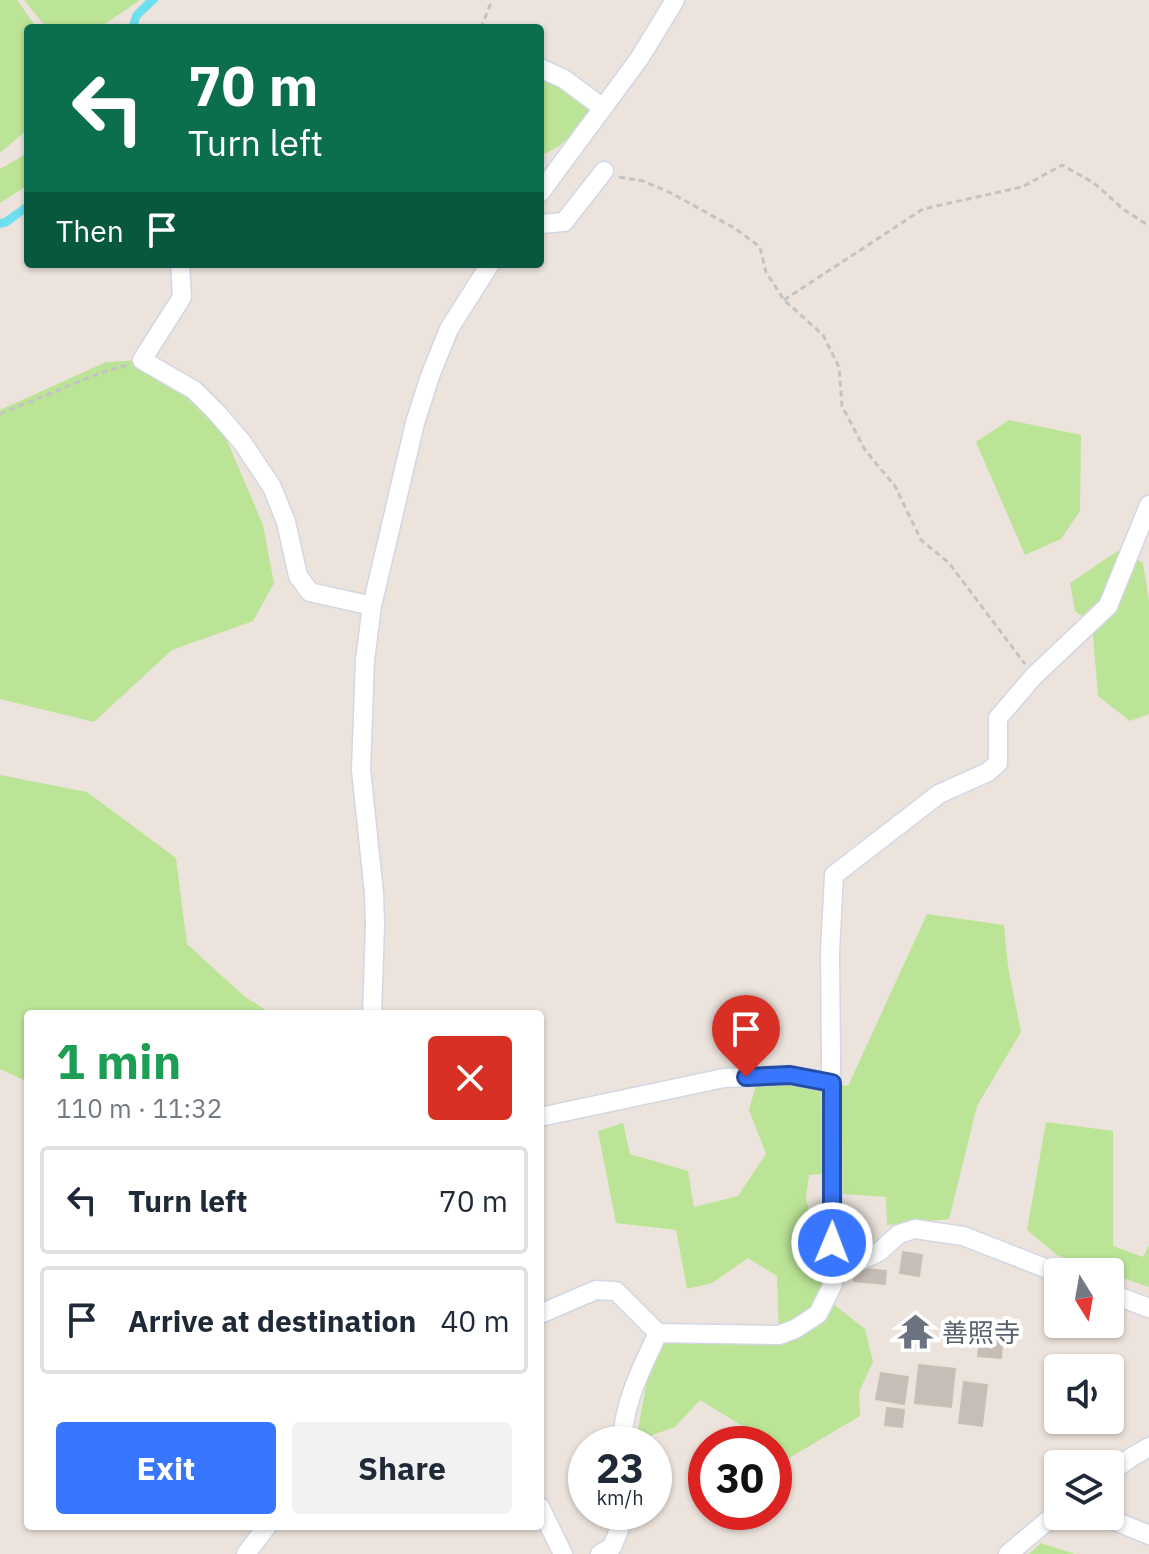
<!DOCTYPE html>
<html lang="en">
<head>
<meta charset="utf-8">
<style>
	:root { --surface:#fff; --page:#f2f2f3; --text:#1f2937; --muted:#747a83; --line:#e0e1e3; --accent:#3876fd }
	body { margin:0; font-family:"IBM Plex Sans","Noto Sans JP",sans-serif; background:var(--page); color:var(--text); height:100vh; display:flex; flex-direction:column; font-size:30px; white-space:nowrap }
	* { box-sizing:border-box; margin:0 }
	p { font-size:26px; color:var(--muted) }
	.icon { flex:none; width:44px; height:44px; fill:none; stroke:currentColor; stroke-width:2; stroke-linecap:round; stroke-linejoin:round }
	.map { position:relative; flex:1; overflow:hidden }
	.drawer { position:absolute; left:24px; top:1010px; width:520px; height:520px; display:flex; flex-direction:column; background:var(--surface); border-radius:8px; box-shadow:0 2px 6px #0004 }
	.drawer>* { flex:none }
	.guide { position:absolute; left:24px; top:24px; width:520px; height:244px; border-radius:8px; box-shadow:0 2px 6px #0004; background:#0b6e4f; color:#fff; overflow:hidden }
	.needle { width:52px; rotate:169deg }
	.tools { position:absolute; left:1044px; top:1258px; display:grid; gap:16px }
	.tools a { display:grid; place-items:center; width:80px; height:80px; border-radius:8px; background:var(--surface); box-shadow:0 2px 6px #0004; font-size:40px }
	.speed { position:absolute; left:568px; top:1426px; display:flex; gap:16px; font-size:40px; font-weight:700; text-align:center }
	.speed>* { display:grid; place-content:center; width:104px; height:104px; border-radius:50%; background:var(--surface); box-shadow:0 2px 6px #0004; line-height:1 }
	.speed small { font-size:20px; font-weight:400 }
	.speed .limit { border:12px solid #d22; background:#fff; color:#111 }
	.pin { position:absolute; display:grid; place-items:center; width:68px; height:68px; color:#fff; margin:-82px -34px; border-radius:50% 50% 50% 0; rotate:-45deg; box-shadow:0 0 8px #0007 }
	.pin .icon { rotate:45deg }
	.me { position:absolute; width:88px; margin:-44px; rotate:1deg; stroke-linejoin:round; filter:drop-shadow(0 0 6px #0008) }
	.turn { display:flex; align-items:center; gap:28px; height:168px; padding:0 32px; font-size:36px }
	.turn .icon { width:104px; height:104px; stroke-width:2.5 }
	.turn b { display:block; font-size:56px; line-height:68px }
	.then { display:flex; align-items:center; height:76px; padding:0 32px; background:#0003; gap:16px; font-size:30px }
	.round { display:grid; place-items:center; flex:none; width:84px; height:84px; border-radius:8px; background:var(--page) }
	.summary { display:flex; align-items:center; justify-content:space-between; height:136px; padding:0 32px }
	h1 { font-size:48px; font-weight:700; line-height:60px; color:#1e9e55 }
	.action { display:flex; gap:16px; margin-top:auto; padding:16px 32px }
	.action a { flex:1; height:92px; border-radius:8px; background:var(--accent); color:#fff; font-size:32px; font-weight:700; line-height:92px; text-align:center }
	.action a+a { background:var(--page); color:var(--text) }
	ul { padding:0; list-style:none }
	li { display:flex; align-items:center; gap:24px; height:108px; margin:0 16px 12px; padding:0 16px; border:4px solid var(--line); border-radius:8px }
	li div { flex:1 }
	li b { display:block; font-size:30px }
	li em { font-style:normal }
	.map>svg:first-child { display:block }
	.green { fill:#bbe497 }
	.water { fill:#6cdff1 }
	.building { fill:#c4beb7; stroke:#c8bfb5; stroke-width:2 }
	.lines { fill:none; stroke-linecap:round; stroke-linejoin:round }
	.minor-casing { stroke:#d1d7e3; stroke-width:21 }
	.path { stroke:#c3c3c3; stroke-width:3; stroke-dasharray:6 4; stroke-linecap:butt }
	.minor { stroke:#fff; stroke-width:18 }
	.route-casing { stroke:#244da4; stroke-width:20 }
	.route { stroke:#3876fd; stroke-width:14 }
	.labels { text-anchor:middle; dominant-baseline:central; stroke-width:8; stroke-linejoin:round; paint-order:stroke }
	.worship-label { font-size:26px; fill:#5b616d; stroke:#fff; text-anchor:start }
</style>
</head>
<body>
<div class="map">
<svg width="1149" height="1554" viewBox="0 0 1149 1554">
	<rect width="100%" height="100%" fill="#ece3dc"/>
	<path class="green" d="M0 0H17L37 28H28V129L0 153Z
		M24 0H140L99 28H47Z
		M540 72 591 110C576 130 564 148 540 155Z
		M28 153V185L0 203V169Z
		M147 360 220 424 263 525 274 583 253 621 172 650 94 722 0 699V410L106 362Z
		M1009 420 1081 435 1080 511 1061 539 1025 555 976 442Z
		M1119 550 1143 563 1149 601V714L1130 721 1098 696 1092 623 1075 611 1070 583Z
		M0 775 87 792 176 858 187 944 244 996 272 1014H28V1082L0 1069Z
		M927 914 1004 925 1008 967 1021 1032 977 1106 949 1219 887 1225 886 1197 830 1193 826 1174 809 1175 806 1199 815 1233 828 1262 832 1303 865 1329 873 1362 859 1392 860 1416 774 1467V1444H762L759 1436 700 1400 675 1427 636 1441 655 1337 779 1335 777 1276 748 1258 712 1283 687 1289 676 1230 616 1223 598 1131 623 1123 630 1154 688 1171 694 1207 738 1196 766 1154 749 1110 759 1074 790 1075 848 1086Z
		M1046 1122 1113 1131V1246L1143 1257 1149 1245V1287L1057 1255 1027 1230Z
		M1041 1543 1075 1554H1029Z"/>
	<path class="water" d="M146 0H159L140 18 137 28H128L133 13Z
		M28 201V211L8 226 0 228V219L4 218Z"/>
	<path class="building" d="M903 1252 922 1255 919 1276 900 1273Z
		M855 1268 886 1271 885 1284 854 1281Z
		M980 1330 1003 1331 1001 1358 978 1356Z
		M919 1365 955 1369 951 1407 915 1403Z
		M881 1373 908 1377 904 1404 876 1399Z
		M964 1382 987 1385 982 1426 959 1423Z
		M887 1408 904 1410 902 1427 885 1425Z"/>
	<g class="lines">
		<defs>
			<path id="minor" d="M540 68 564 79 603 108
				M540 193 639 59 675 0
				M540 224 564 222 604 171
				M180 264 182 297 142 360 194 390 217 413 242 442 272 487 286 522 298 576 310 592 372 606
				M372 1014 375 925 374 893 361 770 365 660 372 606 415 423 430 376 449 329 490 264
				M540 1117 724 1078 790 1075 832 1083
				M832 1261H859L879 1252 899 1234 915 1229 963 1236 1058 1273
				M1110 1293 1149 1308
				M540 1314 596 1290 616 1291 658 1333 779 1335 795 1329 818 1314 833 1284 830 952 834 875 939 794 988 772 998 763V718L1034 676 1108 606 1149 505
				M622 1444C623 1404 641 1369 658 1333
				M1110 1473 1130 1458 1149 1447
				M540 1507 563 1554
				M1103 1516 1149 1535
				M246 1554 267 1526
				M600 1554 612 1547 619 1530V1512
				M1008 1554 1058 1512"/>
		</defs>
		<use href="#minor" class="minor-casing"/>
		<path class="path" d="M481 28 492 0
			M619 177 643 181 673 194 736 229 760 247 766 272 784 300 823 335 839 367 842 406 865 450 895 486 921 540 949 563 1025 664
			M784 300 923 209 1022 187 1062 165 1094 183 1123 209 1149 226
			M0 414 100 373 127 365"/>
		<use href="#minor" class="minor"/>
	</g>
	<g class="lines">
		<defs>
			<path id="route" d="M746 1077 790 1075 832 1083V1243"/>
		</defs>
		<use href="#route" class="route-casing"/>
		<use href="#route" class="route"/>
	</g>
	<defs>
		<symbol id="temple-bare" viewBox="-9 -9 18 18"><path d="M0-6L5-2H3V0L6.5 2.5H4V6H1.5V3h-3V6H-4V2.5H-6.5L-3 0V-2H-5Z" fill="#6b7280" stroke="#fff" stroke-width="2.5" paint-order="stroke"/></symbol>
	</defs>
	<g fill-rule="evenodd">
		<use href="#temple-bare" x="890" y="1306" width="51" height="51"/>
	</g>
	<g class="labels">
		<g class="worship-label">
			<text x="942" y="1332">善照寺</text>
		</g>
	</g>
</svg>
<div class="tools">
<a><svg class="needle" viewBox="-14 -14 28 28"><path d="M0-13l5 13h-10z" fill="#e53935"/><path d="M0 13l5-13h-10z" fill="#747a83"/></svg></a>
<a><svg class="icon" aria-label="sound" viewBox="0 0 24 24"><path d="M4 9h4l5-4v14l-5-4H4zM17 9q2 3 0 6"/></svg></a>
<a><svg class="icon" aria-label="layers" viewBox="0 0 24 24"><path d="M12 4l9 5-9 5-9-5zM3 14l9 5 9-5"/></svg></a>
</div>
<div class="speed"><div>23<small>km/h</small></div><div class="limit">30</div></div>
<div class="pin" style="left:746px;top:1077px;background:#d93025"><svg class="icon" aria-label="arrive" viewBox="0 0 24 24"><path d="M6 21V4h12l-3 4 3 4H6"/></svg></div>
<svg class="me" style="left:832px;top:1243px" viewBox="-20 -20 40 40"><circle r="17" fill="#3876fd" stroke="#fff" stroke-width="3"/><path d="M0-11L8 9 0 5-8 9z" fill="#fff"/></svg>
<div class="guide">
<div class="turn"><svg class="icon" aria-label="left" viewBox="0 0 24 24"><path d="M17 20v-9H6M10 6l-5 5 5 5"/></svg><div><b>70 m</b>Turn left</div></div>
<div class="then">Then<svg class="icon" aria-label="arrive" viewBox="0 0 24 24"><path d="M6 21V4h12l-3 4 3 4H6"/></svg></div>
</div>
<section class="drawer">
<div class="summary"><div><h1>1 min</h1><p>110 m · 11:32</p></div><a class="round" style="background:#d93025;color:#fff"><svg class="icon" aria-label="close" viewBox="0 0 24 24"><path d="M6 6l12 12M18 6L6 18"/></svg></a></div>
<ul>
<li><svg class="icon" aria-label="left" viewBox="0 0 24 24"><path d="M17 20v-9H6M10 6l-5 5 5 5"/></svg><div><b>Turn left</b></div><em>70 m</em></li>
<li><svg class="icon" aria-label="arrive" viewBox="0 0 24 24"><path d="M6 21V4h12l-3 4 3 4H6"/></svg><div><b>Arrive at destination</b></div><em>40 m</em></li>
</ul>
<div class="action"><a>Exit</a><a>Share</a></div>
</section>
</div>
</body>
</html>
